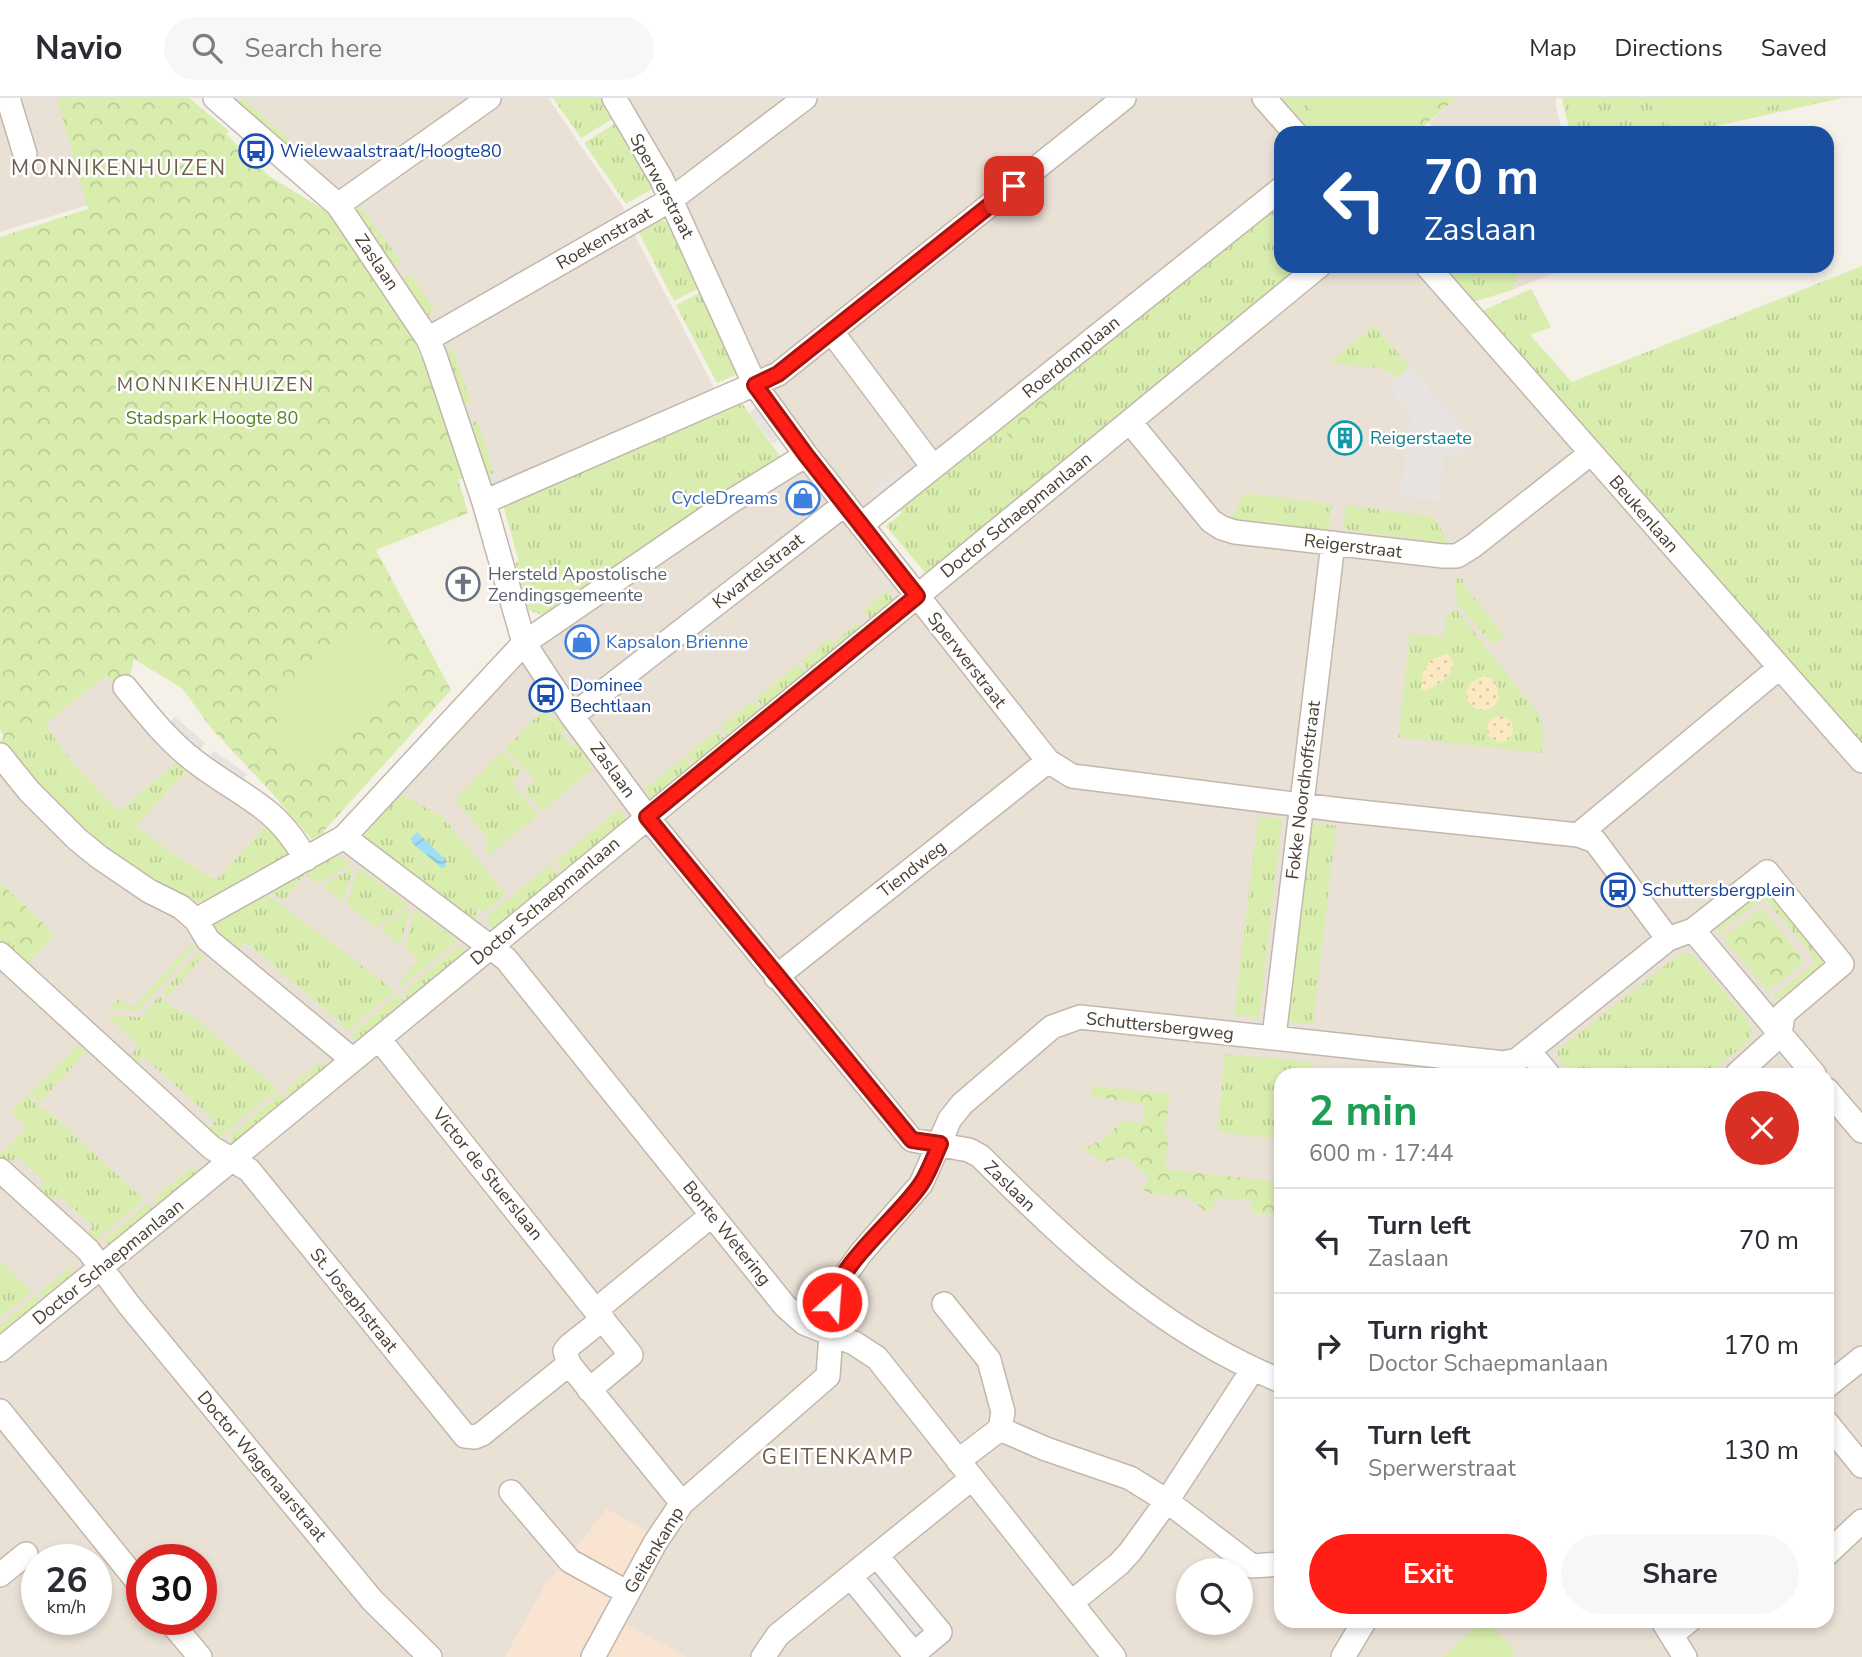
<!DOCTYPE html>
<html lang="en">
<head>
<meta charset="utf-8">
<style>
	:root { --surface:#fff; --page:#f7f7f7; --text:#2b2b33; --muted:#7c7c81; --line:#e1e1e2; --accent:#ff1e16 }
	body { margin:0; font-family:"Nunito Sans",sans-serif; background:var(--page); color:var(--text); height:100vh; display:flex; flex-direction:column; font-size:26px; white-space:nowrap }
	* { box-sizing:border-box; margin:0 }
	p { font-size:23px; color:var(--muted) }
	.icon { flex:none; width:38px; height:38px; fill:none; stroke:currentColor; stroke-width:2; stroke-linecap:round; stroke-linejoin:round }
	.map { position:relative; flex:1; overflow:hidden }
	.details { position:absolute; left:1274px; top:970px; width:560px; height:560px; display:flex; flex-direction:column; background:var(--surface); border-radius:21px; box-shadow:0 4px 10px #0003 }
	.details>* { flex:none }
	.hud { position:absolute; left:1274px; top:28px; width:560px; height:147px; border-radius:21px; box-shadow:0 4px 10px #0003; background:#1a4fa0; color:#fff; overflow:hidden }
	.controls { position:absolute; left:1176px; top:1460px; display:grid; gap:14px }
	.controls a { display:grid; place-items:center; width:77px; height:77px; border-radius:50%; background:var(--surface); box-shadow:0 4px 10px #0003; font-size:35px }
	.speed { position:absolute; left:21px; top:1446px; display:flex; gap:14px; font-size:35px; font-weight:700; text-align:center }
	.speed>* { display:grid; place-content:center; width:91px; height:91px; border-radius:50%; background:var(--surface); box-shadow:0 4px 10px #0003; line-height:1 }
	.speed small { font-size:18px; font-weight:400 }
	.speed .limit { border:10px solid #d22; background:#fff; color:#111 }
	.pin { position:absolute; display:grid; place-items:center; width:60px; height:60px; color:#fff; margin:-30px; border-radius:14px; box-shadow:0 4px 10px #0006 }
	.me { position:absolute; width:77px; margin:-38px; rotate:26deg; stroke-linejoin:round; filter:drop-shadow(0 0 5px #0008) }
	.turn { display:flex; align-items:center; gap:24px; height:147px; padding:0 35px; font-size:32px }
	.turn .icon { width:91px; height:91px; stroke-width:2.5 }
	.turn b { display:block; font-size:49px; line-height:60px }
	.round { display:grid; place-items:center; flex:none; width:74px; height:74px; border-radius:37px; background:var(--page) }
	.overview { display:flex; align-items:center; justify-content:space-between; height:119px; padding:0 35px }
	h1 { font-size:42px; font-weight:700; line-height:52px; color:#1e9e55 }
	.primary-button { display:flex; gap:14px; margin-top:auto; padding:14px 35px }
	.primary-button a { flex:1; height:80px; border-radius:42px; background:var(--accent); color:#fff; font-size:28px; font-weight:700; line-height:80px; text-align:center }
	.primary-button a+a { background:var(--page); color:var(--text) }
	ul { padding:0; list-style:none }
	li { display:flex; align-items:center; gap:21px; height:105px; padding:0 35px; border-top:2px solid var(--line) }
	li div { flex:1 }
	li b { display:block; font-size:26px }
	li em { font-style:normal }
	header { display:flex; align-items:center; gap:42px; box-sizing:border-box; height:98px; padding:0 35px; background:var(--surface); border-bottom:2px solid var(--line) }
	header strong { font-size:33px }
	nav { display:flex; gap:38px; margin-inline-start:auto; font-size:24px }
	.search { width:490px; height:63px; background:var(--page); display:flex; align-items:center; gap:18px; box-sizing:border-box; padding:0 24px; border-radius:38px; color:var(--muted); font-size:26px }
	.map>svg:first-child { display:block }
	.residential { fill:#eae1d6; fill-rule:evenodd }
	.commercial { fill:#f9e4d2 }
	.grass { fill:url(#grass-tufts) }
	.forest { fill:url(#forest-crowns) }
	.sand { fill:url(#sand-dots) }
	.garden { fill:#d8edae }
	.parking { fill:#e6e3e0 }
	.water { fill:url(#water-waves) }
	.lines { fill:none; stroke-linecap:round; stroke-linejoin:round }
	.minor-casing { stroke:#c2b7aa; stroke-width:26 }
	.minor { stroke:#fff; stroke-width:23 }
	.route-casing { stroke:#a6140e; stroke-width:18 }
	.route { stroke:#ff1e16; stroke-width:12 }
	.labels { text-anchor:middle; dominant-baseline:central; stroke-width:5; stroke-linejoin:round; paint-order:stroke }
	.transit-label { font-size:18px; fill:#164399; stroke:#fff; text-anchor:start }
	.street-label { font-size:18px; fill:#4a4036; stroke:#fff }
	.park-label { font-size:18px; fill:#528223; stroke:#fff }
	.culture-label { font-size:18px; fill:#0d838f; stroke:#fff; text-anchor:start }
	.shop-label { font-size:18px; fill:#366cbe; stroke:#fff; text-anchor:end }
	.worship-label { font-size:18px; fill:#5b616d; stroke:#fff; text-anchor:start }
	.neighbourhood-label { font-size:19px; letter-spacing:2px; fill:#6e5c4c; stroke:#fff }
	.quarter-label { font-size:21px; letter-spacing:2px; fill:#6e5c4c; stroke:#fff }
</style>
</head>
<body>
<header>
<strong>Navio</strong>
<div class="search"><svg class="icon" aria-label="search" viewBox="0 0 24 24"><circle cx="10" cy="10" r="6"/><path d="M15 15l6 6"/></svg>Search here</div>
<nav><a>Map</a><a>Directions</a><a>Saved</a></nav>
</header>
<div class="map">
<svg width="1862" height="1559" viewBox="0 0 1862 1559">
	<defs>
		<pattern id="grass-tufts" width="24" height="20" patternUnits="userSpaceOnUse" patternTransform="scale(1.75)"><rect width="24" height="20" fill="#d8edae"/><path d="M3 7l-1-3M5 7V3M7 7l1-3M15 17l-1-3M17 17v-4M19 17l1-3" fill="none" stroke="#bbcc96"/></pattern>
		<pattern id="forest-crowns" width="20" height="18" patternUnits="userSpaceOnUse" patternTransform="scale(1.75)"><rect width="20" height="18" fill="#d8edae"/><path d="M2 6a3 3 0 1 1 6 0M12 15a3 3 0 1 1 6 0" fill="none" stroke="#bbcc96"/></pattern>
		<pattern id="sand-dots" width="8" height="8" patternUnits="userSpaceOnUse" patternTransform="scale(1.75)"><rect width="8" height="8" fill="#fce9c2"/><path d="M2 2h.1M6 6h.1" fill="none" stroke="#dac9a7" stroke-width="1.8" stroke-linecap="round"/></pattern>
		<pattern id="water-waves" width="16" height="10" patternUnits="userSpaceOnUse" patternTransform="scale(1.75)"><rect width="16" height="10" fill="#a0ddf7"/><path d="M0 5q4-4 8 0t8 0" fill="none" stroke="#8bbfd4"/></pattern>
	</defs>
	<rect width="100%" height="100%" fill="#f5f0e8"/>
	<path class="residential" d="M0 0H61L91 106 0 134Z
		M230 0H548L623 109 632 132 717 295 492 388 489 386 443 253Z
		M624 0H1260L1281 35V83L866 410 861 409 775 302Z
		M1456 0H1557L1555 3 1562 35H1437L1429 25Z
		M1333 168H1415L1862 678V1559H0V1264ZM1281 976H1827V1522H1281ZM37 1461H96V1521H37ZM142 1461H201V1521H142ZM1188 1472H1241V1524H1188Z
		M1524 168H1571L1512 192 1519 174Z
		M798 372 807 374 899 488V496L895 504 0 1241V672L212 828 360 732 545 539Z
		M106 577 117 582 179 661 119 714 70 662 45 626Z
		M189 670 268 726 216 782 175 757 135 728Z"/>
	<path class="commercial" d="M607 1411 651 1435 607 1516 687 1559H505L545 1487Z"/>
	<path class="grass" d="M242 0 290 42 285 49 236 7Z
		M553 0H600L614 20 581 40Z
		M1276 0H1303L1334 35H1307Z
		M1562 0H1842L1685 35H1570Z
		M619 23 617 29 647 80 653 82 656 89 626 106 584 45Z
		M1281 101V168H1305L927 477 886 428 902 415 896 407Z
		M357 103 402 165 393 171 355 115Z
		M659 121 671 126 703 188 674 203 638 133Z
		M1438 168H1524L1519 174 1512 192 1473 204Z
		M1862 168V652L1482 219 1484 212 1531 191 1551 229 1530 237 1572 284Z
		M410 176 435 212 426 219 400 182Z
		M705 192 710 202 707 208 730 262 737 265 740 275 717 285 676 207Z
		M1374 227 1410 269 1398 279 1380 270 1330 265Z
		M453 250 471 305 461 308 443 253Z
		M739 301 783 362 546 522 543 517 528 512 515 465 519 464 502 403Z
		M478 323 494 375 484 379 467 327Z
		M1244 395 1332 406 1328 433 1231 421Z
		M1346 407 1434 419 1449 446 1343 431Z
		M1456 480 1463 481 1466 490 1505 538 1493 547 1456 504Z
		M887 493 895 504 872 523 863 512Z
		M1456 511 1540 618 1543 632 1542 655 1398 639 1410 536 1444 539 1446 518Z
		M858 525 863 531 810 574 801 563 830 540 834 545Z
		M798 566 807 577 765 611 756 600Z
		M753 603 762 614 729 640 720 629Z
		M544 611 552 621 557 618 566 632 562 636 571 649 576 646 593 671 542 713 524 692 535 681 505 651Z
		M45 626 70 662 119 714 179 661 189 670 136 728 175 757 216 782 268 726 292 754 202 804 194 806 135 773 80 732 11 659Z
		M717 632 726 643 696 667 687 656Z
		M502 654 522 674 512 685 538 717 488 758 486 755 487 740 455 702Z
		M684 659 693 670 651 701 644 691Z
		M400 696 443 719 506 796 484 815 479 810 475 813 479 818 470 826 467 824 466 816 373 748 365 740 367 732Z
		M619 711 627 722 625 725 564 775 555 764Z
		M1258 719 1282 721 1259 920 1234 917Z
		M1310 724 1336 728 1313 926 1286 923Z
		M334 757 351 765 319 786 305 776 283 803 268 791Z
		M550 767 560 779 495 832 485 820Z
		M352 770 353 771 343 804 322 788Z
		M358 770 409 807 376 829 347 806Z
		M263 793 280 806 395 893 347 933 339 923 245 844 235 855C225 846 210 838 214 823Z
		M1763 793 1771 796 1820 857 1824 865 1822 868 1778 902 1772 899 1776 893 1778 895 1815 864 1814 860 1764 800 1725 829 1726 833 1721 837 1717 830Z
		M409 811 410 812 400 847 381 832 382 829Z
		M415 811 457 842 400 890 398 888 418 861 405 850Z
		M0 824 33 860 25 868 0 844Z
		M192 845 194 850 138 913 109 911 119 901 133 909Z
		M459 847 466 855 410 903 403 894Z
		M199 854 203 858 168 899 162 894Z
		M1682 854 1692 856 1747 921 1752 932 1748 944 1708 976H1617L1610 969 1601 976H1571L1558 961V952Z
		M399 896 406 906 358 945 351 936Z
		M159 898 180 914 186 913 278 991 215 1043 205 1034 215 1023 143 958 133 969 126 962 139 948 109 920 111 918 141 919Z
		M79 947 86 954 40 1004 30 995Z
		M1225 956 1313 964 1312 976H1281V1041L1217 1034Z
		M320 964 327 972 292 1000 285 992Z
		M281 995 288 1003 236 1047 229 1038Z
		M27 997 42 1012 45 1010 144 1102 91 1146 84 1139 93 1128 60 1098 53 1104 39 1091 45 1084 17 1058 7 1068 0 1062V1056L27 1030 11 1013Z
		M192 1069 200 1078 162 1109 154 1100Z
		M148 1105 155 1114 110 1150 104 1142Z
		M0 1163 32 1193 0 1220Z
		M70 1169 77 1178 47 1203 40 1194Z
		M36 1197 43 1206 0 1241V1227Z"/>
	<path class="forest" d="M57 0H189L229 33 226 36 269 78 329 115 415 244 420 259 427 258 467 381H458L468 415 376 452 451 592 324 733 325 735 312 742 271 694 211 630 183 591 134 561 130 578 113 584 106 577 45 626 11 659 0 644 4 638 0 632V139L88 111Z
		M1430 0H1456L1416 35H1388Z
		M1052 292 1059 304 1013 342 1001 330Z
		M0 784 55 837 33 860 0 824Z
		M1762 810 1805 864 1768 893 1723 840Z
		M1092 988 1170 996 1165 1033 1168 1043 1165 1071 1281 1084V1115L1277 1117 1252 1115 1251 1102 1220 1100 1207 1115 1188 1099 1152 1096 1143 1092 1149 1080 1127 1058 1103 1064 1082 1052 1103 1041 1122 1023 1143 1025V1006L1091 998Z"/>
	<path class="sand" d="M1447 556C1465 572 1438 587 1424 593L1421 591 1423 575 1430 562Z
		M1485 578H1490C1501 590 1504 611 1482 612 1473 612 1464 601 1467 591 1469 584 1478 581 1485 578Z
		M1487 631a13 13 0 1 1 26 0a13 13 0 1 1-26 0Z"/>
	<path class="garden" d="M1300 0H1442L1403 35H1331Z
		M1645 0H1804L1672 32Z
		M362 534 409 582 312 668C282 647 281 644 276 608Z
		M1481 1523H1486L1516 1554 1512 1559H1443Z"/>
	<path class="parking" d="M1410 269 1475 344 1452 362 1444 354 1440 403 1400 399 1411 317 1388 288Z
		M759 307 782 339 773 346 749 315Z
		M900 369 908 379 877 403 870 393Z
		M175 619 205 645 198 655 167 627Z
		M214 653 247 676 241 686 207 662Z
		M888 1459 951 1539 924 1559 854 1487Z"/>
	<path class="water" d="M417 734 446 762 445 769 442 770 412 745 411 740Z"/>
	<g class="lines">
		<defs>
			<path id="minor" d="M8 0 25 56
				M215 0 338 107 428 241 435 258 484 404 524 545 572 618 647 719 912 1042 969 1052 980 1058C1072 1149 1159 1233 1281 1283
				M614 0 661 80 755 287 806 357 1048 663 1072 678 1341 712 1578 737 1595 743 1668 841
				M1264 0 1295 35
				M338 107 489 0
				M1427 168 1862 663
				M832 234 933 369
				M428 241 672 101 805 0
				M1130 324 1211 423 1222 430 1235 434 1443 458H1457L1473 448 1591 355
				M484 404 778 276 1124 0
				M861 427 1281 91
				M125 589C147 616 168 643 196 664 219 682 246 696 268 714 283 726 296 744 306 761
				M572 618 845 406
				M0 657 29 693 77 741 99 759 149 793 181 809 196 822 208 842 353 962
				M1578 737 1779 570
				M344 739 506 861 785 1208 804 1225 854 1245 877 1260 1114 1559
				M196 822 344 739 524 545 730 404 806 357
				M1693 832 1814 976
				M0 856 212 1050 249 1072 465 1338 475 1339 482 1336 569 1266 565 1253 569 1248 603 1221
				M776 879 1048 663
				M1274 939 1333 445
				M379 941 631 1257 589 1292
				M1529 953 1548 976
				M1827 992 1862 1033
				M0 1072 88 1152 129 1207 372 1502 430 1559
				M944 1206 989 1262 1003 1314 1000 1331 958 1363
				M596 1212 712 1117
				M0 1252 1319 168
				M569 1266 682 1405
				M1827 1288 1862 1260
				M0 1313 142 1489
				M1827 1325 1862 1368
				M1000 1331 1046 1351 1130 1380 1167 1403 1252 1468 1281 1466
				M511 1394 570 1463 628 1495
				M1827 1456 1862 1423
				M0 1477 26 1456
				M851 1479 914 1556 940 1534 877 1458
				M1071 1505 1119 1466 1130 1454 1167 1403 1253 1271
				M168 1521 200 1559
				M1662 1522 1685 1559
				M1672 1537 1690 1522
				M593 1559 655 1445 682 1405 828 1278 834 1193 861 1155 921 1086 950 1021 962 1006 1052 929 1080 919 1504 965 1517 962 1668 841 1693 832 1767 774 1842 866 1783 916 1780 937 1737 976
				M763 1559 778 1537 971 1381
				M1343 1559 1365 1522"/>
		</defs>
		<use href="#minor" class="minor-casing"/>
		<use href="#minor" class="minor"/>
	</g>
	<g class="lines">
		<defs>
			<path id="route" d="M832 1204C838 1166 899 1119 921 1086 929 1074 934 1059 940 1046L912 1042 647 719 917 498 806 357 755 287 778 276 1014 88"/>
		</defs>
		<use href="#route" class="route-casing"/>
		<use href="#route" class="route"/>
	</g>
	<defs>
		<symbol id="bus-ring" viewBox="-11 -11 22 22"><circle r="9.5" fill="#fff" stroke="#1a4fb4" stroke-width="1.5"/><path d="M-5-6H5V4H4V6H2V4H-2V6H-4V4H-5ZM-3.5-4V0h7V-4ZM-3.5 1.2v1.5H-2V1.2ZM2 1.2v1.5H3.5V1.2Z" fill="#1a4fb4"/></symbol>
		<symbol id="building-ring" viewBox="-11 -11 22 22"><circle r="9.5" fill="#fff" stroke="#0f9aa8" stroke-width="1.5"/><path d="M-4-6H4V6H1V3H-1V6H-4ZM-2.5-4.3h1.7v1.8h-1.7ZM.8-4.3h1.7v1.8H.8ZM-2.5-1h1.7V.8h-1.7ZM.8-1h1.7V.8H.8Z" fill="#0f9aa8"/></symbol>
		<symbol id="shop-ring" viewBox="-11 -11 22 22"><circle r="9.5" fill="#fff" stroke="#3f7fe0" stroke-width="1.5"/><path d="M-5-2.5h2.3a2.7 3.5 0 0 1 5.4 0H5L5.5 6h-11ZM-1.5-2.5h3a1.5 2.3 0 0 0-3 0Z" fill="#3f7fe0"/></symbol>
		<symbol id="church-ring" viewBox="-11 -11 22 22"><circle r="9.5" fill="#fff" stroke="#6b7280" stroke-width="1.5"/><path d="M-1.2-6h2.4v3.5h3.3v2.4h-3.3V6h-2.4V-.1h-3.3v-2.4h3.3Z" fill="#6b7280"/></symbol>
	</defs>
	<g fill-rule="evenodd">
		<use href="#bus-ring" x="237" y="34" width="38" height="38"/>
		<use href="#building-ring" x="1326" y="321" width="38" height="38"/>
		<use href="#shop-ring" x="784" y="381" width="38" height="38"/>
		<use href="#church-ring" x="444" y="467" width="38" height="38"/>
		<use href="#shop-ring" x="563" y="525" width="38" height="38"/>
		<use href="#bus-ring" x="527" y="578" width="38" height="38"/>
		<use href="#bus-ring" x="1599" y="773" width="38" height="38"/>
	</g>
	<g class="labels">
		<g class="transit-label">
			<text x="280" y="53">Wielewaalstraat/Hoogte80</text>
			<text x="570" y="587">Dominee<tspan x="570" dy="21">Bechtlaan</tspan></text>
			<text x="1642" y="792">Schuttersbergplein</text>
		</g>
		<g class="street-label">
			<text transform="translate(662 88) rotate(62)">Sperwerstraat</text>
			<text transform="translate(604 140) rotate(-30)">Roekenstraat</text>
			<text transform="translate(377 164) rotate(56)">Zaslaan</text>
			<text transform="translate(1071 259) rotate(-39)">Roerdomplaan</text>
			<text transform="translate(1644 416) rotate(49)">Beukenlaan</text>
			<text transform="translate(1016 417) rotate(-39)">Doctor Schaepmanlaan</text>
			<text transform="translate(1353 448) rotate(7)">Reigerstraat</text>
			<text transform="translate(758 473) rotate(-38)">Kwartelstraat</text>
			<text transform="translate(967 562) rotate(52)">Sperwerstraat</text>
			<text transform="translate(613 672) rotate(54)">Zaslaan</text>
			<text transform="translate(1303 692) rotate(-83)">Fokke Noordhoffstraat</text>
			<text transform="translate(912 771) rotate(-38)">Tiendweg</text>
			<text transform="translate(545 803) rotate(-40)">Doctor Schaepmanlaan</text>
			<text transform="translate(1160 928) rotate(6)">Schuttersbergweg</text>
			<text transform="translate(488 1076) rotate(51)">Victor de Stuerslaan</text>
			<text transform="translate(1010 1088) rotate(44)">Zaslaan</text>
			<text transform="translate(727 1135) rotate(51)">Bonte Wetering</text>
			<text transform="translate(108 1164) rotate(-39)">Doctor Schaepmanlaan</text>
			<text transform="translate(354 1202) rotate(51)">St. Josephstraat</text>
			<text transform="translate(262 1368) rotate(50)">Doctor Wagenaarstraat</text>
			<text transform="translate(654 1452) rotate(-59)">Geitenkamp</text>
		</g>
		<g class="park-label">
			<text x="212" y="320">Stadspark Hoogte 80</text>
		</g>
		<g class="culture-label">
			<text x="1370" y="340">Reigerstaete</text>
		</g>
		<g class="shop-label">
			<text x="778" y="400">CycleDreams</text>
			<text x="606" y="544" text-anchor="start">Kapsalon Brienne</text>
		</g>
		<g class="worship-label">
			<text x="488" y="476">Hersteld Apostolische<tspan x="488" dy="21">Zendingsgemeente</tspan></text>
		</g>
		<g class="neighbourhood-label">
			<text x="216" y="287">MONNIKENHUIZEN</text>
		</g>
		<g class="quarter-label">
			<text x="119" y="70">MONNIKENHUIZEN</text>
			<text x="838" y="1359">GEITENKAMP</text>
		</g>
	</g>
</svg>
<div class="controls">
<a><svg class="icon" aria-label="search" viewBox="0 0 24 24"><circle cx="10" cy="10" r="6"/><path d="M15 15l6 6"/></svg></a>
</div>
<div class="speed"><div>26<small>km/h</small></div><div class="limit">30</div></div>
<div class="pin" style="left:1014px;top:88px;background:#d93025"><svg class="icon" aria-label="arrive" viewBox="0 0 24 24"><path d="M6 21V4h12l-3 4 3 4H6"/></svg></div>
<svg class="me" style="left:832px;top:1204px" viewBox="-20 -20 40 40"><circle r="17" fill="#ff1e16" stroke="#fff" stroke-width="3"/><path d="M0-11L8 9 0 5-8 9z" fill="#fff"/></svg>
<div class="hud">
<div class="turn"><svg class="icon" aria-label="left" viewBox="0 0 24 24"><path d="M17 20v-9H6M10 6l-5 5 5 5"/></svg><div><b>70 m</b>Zaslaan</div></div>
</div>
<section class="details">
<div class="overview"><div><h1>2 min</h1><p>600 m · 17:44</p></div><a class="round" style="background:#d93025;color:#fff"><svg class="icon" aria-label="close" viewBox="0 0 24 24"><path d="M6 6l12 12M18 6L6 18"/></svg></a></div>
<ul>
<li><svg class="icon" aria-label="left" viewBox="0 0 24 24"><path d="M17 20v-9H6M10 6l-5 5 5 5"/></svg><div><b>Turn left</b><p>Zaslaan</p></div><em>70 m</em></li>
<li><svg class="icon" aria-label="right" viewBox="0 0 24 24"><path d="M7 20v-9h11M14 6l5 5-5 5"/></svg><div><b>Turn right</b><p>Doctor Schaepmanlaan</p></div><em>170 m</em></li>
<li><svg class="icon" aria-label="left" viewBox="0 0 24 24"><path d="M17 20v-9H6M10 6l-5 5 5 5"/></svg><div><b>Turn left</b><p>Sperwerstraat</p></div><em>130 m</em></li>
</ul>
<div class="primary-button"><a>Exit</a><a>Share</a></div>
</section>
</div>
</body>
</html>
